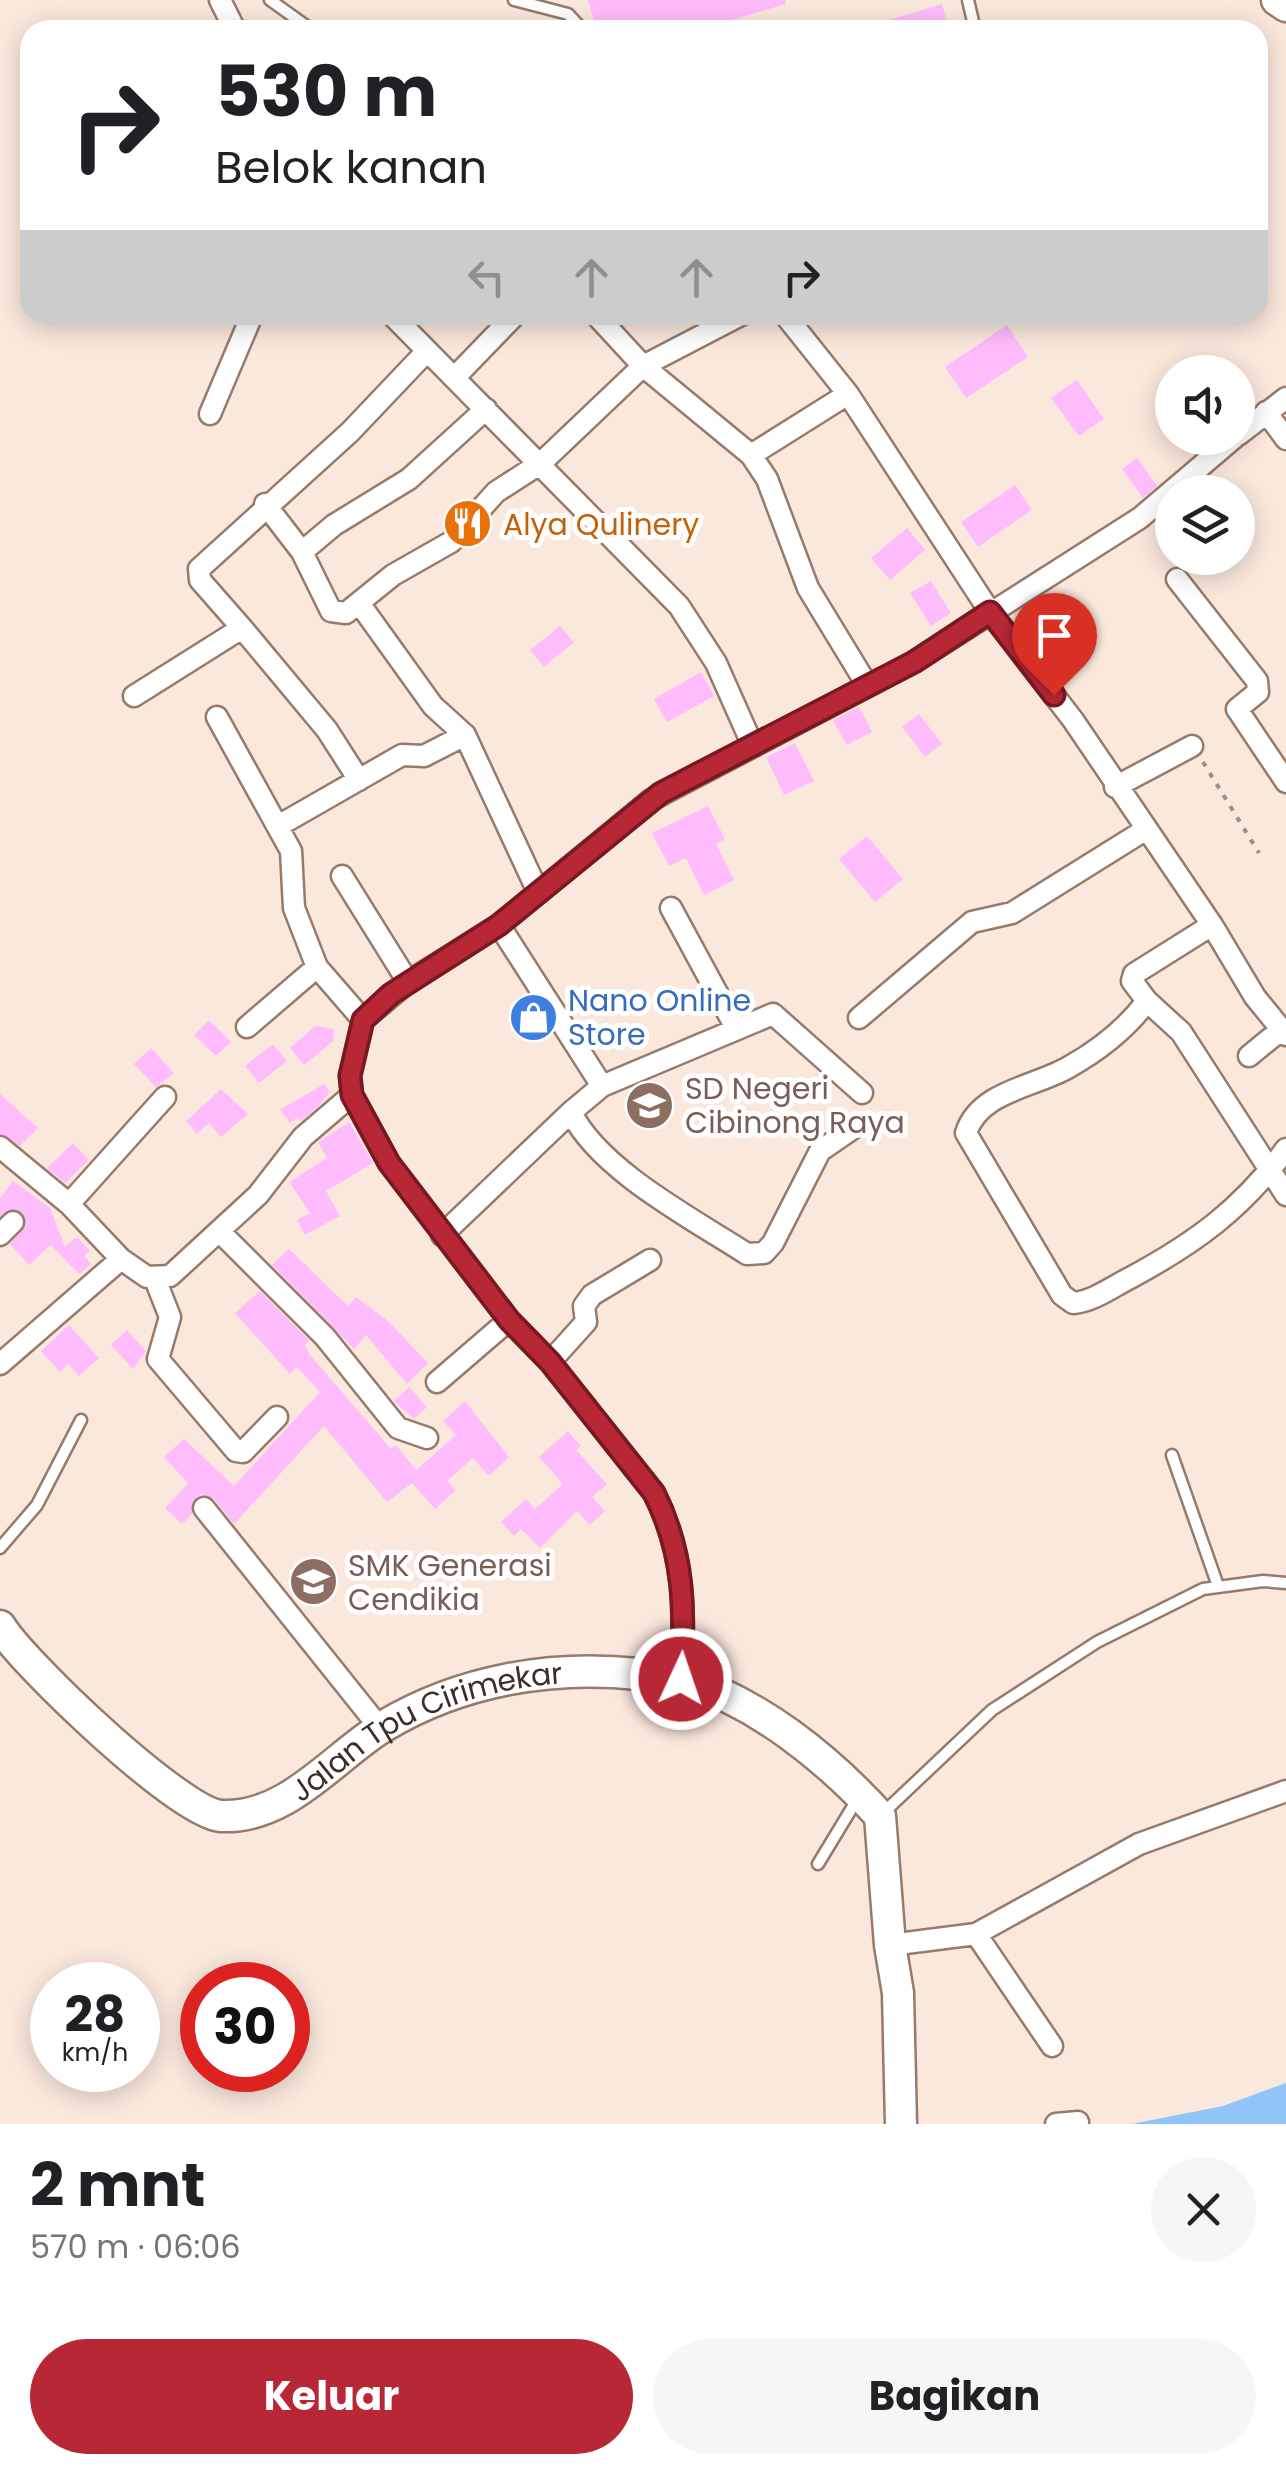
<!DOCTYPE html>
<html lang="id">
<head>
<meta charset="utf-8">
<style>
	:root { --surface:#fff; --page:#f6f6f6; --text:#202124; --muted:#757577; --accent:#b82735 }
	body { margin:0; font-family:Poppins,sans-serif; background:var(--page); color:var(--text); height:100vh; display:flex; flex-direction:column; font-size:38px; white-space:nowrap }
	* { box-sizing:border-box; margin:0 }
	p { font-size:32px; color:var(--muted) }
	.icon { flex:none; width:55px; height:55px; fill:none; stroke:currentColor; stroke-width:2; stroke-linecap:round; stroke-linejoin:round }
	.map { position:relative; height:2124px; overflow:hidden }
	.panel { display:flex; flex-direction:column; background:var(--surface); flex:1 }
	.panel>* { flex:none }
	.hud { position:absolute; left:20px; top:20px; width:1248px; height:305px; border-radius:30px; box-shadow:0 5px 25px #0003; background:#fff; color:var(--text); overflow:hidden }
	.fabs { position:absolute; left:1155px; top:355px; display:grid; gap:20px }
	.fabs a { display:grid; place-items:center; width:100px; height:100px; border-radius:50%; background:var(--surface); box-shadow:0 5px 25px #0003; font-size:50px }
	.speed { position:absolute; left:30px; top:1962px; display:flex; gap:20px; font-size:50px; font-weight:700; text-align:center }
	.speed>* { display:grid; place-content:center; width:130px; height:130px; border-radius:50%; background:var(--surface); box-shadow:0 5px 25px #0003; line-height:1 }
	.speed small { font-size:25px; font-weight:400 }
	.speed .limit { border:15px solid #d22; background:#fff; color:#111 }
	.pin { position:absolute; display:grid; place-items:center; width:85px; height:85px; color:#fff; margin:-102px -42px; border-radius:50% 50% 50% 0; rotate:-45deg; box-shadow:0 0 10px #0007 }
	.pin .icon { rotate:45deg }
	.me { position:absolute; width:110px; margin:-55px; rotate:3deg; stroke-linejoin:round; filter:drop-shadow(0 0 8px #0008) }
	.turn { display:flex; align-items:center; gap:35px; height:210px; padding:0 30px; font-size:45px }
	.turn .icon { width:130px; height:130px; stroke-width:2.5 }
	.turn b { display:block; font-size:70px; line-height:85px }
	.lanes { display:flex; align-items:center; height:95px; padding:0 30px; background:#0003; justify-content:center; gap:50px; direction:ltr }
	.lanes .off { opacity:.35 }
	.round { display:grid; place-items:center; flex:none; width:105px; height:105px; border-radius:52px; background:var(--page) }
	.head { display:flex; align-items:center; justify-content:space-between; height:170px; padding:0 30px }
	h1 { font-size:60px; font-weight:700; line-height:75px }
	.button { display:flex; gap:20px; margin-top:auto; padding:20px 30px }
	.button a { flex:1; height:115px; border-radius:60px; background:var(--accent); color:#fff; font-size:40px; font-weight:700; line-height:115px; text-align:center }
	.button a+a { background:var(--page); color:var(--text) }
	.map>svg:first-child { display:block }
	.water { fill:#91c5f7 }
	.building { fill:#ffbcfd }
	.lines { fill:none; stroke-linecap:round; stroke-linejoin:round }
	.lane-casing { stroke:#977b6a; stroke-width:15 }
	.street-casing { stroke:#977b6a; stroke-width:25 }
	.secondary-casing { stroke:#977b6a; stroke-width:35 }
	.path { stroke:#9c8d84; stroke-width:4; stroke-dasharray:5 8; stroke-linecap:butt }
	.lane { stroke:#fff; stroke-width:10 }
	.street { stroke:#fff; stroke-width:20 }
	.secondary { stroke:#fff; stroke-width:30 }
	.route-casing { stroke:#781922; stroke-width:25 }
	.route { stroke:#b82735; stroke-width:18 }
	.labels { text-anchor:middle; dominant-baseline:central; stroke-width:10; stroke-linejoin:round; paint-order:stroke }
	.food-label { font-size:30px; fill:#c56008; stroke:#fff; text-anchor:start }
	.shop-label { font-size:30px; fill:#366cbe; stroke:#fff; text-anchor:start }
	.education-label { font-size:30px; fill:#785e54; stroke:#fff; text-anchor:start }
	.street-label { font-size:30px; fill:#3b2f28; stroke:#fff }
</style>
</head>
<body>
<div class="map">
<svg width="1286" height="2124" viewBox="0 0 1286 2124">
	<rect width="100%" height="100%" fill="#fbe8dd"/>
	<path class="water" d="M1286 2083V2124H1132L1223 2106Z"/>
	<path class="building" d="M588 0H785L786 4 697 30H597Z
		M942 4 949 30H869V26Z
		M1007 325 1028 357 966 398 945 367Z
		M1077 380 1104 419 1079 436 1051 398Z
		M1137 458 1157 486 1143 498 1122 469Z
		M1015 485 1032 510 978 547 961 522Z
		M907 528 925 550 890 580 871 558Z
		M931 581 951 613 931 626 910 593Z
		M560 626 574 642 544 667 530 650Z
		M701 672 714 696 667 722 654 699Z
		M859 707 872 732 847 745 833 720Z
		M919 714 942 744 925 757 902 727Z
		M795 743 814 781 784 795 766 757Z
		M708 806 725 839 716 844 734 880 704 895 686 858 669 866 652 833Z
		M867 836 903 879 875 902 839 859Z
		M209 1020 231 1042 216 1056 194 1035Z
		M315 1026 334 1029 333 1041 304 1065 290 1048Z
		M273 1044 287 1061 259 1083 245 1066Z
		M151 1048 174 1073 156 1087 134 1064Z
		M324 1084 330 1092 319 1106 301 1121 298 1117 290 1123 280 1110Z
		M221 1089 248 1114 221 1137 209 1123 197 1134 186 1121Z
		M0 1094 38 1128 20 1146 0 1134Z
		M349 1122 373 1163 326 1191 340 1216 305 1235 297 1220 310 1213 289 1182 327 1158 318 1142Z
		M73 1143 89 1160 65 1183 47 1168Z
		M13 1181 50 1208 65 1247 77 1237 90 1251 84 1256 91 1264 79 1274 51 1245 29 1265 10 1244 26 1225 17 1209 0 1216V1198Z
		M289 1249 348 1306 356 1297 388 1321 428 1363 407 1384 366 1335 354 1349 272 1265Z
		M260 1291 309 1340 305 1345 310 1355 391 1449 396 1445 416 1470 456 1435 443 1421 465 1401 509 1457 489 1476 473 1458 447 1481 456 1490 435 1509 412 1483 387 1502 324 1426 234 1524 214 1499 203 1494 192 1502V1514L182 1524 165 1508 188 1483 164 1457 184 1439 234 1486 320 1392 297 1367 290 1374 235 1313Z
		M69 1325 99 1358 79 1376 68 1364 60 1372 41 1351Z
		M127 1330 146 1351 133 1369 111 1345Z
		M409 1387 427 1407 414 1419 394 1401Z
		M568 1431 581 1446 576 1450 607 1484 592 1497 605 1511 590 1525 577 1511 540 1548 521 1529 514 1536 501 1522 526 1499 535 1509 563 1484 539 1457Z"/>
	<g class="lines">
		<defs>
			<path id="lane" d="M270 0 312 30
				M514 0 568 14 583 30
				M968 0 975 30
				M1172 1455 1218 1586
				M0 1548 37 1505 81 1420
				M882 1814 992 1710 1097 1642 1203 1589 1263 1581 1286 1583
				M818 1864 858 1798"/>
			<path id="street" d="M220 0 235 30
				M392 315 679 606 716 663 752 744
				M596 315 643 366 751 455 767 479 808 588 867 685
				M785 315 848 394 990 612 1073 720 1212 925 1255 997 1286 1035
				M456 376 515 315
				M1266 412 1286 439
				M210 414 252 315
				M1238 435 1286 398
				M751 455 848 394
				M265 504 302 552 331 611 346 613 393 575 451 542 496 492 541 463 643 366 741 315
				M302 552 334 525 409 479 486 409
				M1177 579 1257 681 1258 692 1237 709 1286 782
				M359 603 433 706 465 735 538 892
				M242 628 327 730 359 780
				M134 696 242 628 200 580 199 569 350 432 426 352
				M217 717 291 851 294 908 317 967 363 1020
				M1115 787 1192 746
				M278 826 402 755 424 756 465 735
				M342 876 408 982
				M671 908 736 1028
				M499 925 602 1086 571 1112C599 1170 693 1219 747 1254L764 1253 773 1243 820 1151 852 1129
				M1212 925 1134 974 1132 981 1147 1001C1127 1028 1099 1050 1069 1067 1035 1087 979 1091 966 1133L1062 1295 1073 1303C1094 1301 1112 1287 1130 1278 1195 1243 1242 1209 1286 1149
				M1147 1001 1181 1032 1286 1195
				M859 1018 972 922 1012 913 1145 830
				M247 1027 317 967
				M1249 1056 1282 1029
				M602 1086 773 1014 862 1093
				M0 1147 69 1204 121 1259
				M69 1204 165 1097
				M220 1232 325 1337 398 1428 427 1438
				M0 1235 13 1222
				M442 1235 571 1112
				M155 1279 170 1317 158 1359 236 1451 243 1452 277 1417
				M550 1362 586 1322 584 1306 592 1295 650 1260
				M0 1364 121 1259 147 1277 170 1276 258 1195 303 1137 352 1095
				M437 1382 509 1320
				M204 1508 380 1728
				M681 1679C685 1612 685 1554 654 1493L550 1362 509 1320 389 1163 352 1095 350 1075 363 1020 408 982 499 925 651 800 914 662 1140 518 1234 438
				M976 1934 1052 2046
				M890 1945 976 1934 1139 1844 1286 1791
				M1056 2124 1078 2122"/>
			<g id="secondary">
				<path d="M1277 0 1286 6"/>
				<path id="s1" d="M0 1626C24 1665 180 1813 221 1816 288 1819 333 1757 384 1726 461 1680 551 1665 638 1674 653 1676 670 1675 683 1679 759 1703 827 1758 880 1816L890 1945 898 1993 901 2124"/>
			</g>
		</defs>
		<use href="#lane" class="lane-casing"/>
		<use href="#street" class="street-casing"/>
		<use href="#secondary" class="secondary-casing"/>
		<path class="path" d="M1203 762 1259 853"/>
		<use href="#lane" class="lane"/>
		<use href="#street" class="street"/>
		<use href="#secondary" class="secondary"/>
	</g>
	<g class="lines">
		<defs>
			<path id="route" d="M681 1679C685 1612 685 1554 654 1493L550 1362 509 1320 389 1163 352 1095 350 1076 363 1020 391 994 499 925 661 793 914 662 990 612 1054 695"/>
		</defs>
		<use href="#route" class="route-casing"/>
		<use href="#route" class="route"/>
	</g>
	<defs>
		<symbol id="restaurant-disc" viewBox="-11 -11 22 22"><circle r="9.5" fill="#e8710a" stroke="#fff"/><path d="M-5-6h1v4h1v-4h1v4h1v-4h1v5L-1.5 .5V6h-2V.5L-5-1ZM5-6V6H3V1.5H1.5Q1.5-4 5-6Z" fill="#fff"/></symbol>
		<symbol id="shop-disc" viewBox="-11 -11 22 22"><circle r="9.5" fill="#3f7fe0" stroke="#fff"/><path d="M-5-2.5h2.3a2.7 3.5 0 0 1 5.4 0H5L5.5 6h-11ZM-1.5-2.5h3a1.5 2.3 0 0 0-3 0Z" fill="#fff"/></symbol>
		<symbol id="school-disc" viewBox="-11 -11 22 22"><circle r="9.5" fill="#8d6e63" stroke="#fff"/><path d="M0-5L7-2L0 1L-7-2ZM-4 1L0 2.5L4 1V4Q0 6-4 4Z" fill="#fff"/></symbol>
	</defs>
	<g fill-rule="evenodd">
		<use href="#restaurant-disc" x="440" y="496" width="55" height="55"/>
		<use href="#shop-disc" x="506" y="990" width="55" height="55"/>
		<use href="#school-disc" x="622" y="1078" width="55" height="55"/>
		<use href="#school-disc" x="286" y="1554" width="55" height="55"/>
	</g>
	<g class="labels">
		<g class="food-label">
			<text x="503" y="524">Alya Qulinery</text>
		</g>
		<g class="shop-label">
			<text x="568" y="1000">Nano Online<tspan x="568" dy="34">Store</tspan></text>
		</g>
		<g class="education-label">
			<text x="685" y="1088">SD Negeri<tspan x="685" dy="34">Cibinong Raya</tspan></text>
			<text x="348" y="1565">SMK Generasi<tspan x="348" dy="34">Cendikia</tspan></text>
		</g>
		<g class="street-label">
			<text stroke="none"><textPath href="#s1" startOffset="522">Jalan Tpu Cirimekar</textPath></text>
		</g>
	</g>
</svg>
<div class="fabs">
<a><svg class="icon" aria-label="sound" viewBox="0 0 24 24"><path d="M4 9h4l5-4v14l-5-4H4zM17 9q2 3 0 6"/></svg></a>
<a><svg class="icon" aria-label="layers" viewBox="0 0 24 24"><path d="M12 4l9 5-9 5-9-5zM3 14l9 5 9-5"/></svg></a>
</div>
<div class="speed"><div>28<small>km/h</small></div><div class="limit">30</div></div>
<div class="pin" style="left:1054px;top:695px;background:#d93025"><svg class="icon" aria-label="arrive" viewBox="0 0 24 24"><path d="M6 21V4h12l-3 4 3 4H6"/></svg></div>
<svg class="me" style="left:681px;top:1679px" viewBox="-20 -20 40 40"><circle r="17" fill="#b82735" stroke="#fff" stroke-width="3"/><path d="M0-11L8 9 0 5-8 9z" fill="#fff"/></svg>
<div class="hud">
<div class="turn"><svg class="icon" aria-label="right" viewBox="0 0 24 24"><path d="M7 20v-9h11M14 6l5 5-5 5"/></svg><div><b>530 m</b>Belok kanan</div></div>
<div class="lanes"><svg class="icon off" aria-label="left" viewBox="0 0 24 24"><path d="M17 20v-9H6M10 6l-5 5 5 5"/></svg><svg class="icon off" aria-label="ahead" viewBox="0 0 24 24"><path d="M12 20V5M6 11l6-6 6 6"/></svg><svg class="icon off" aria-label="ahead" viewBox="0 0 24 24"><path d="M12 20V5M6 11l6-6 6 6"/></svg><svg class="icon" aria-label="right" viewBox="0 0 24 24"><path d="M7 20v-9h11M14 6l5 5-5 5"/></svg></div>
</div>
</div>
<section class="panel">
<div class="head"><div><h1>2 mnt</h1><p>570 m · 06:06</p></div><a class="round"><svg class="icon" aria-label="close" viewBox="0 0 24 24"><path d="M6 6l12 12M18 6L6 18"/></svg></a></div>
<div class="button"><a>Keluar</a><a>Bagikan</a></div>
</section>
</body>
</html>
